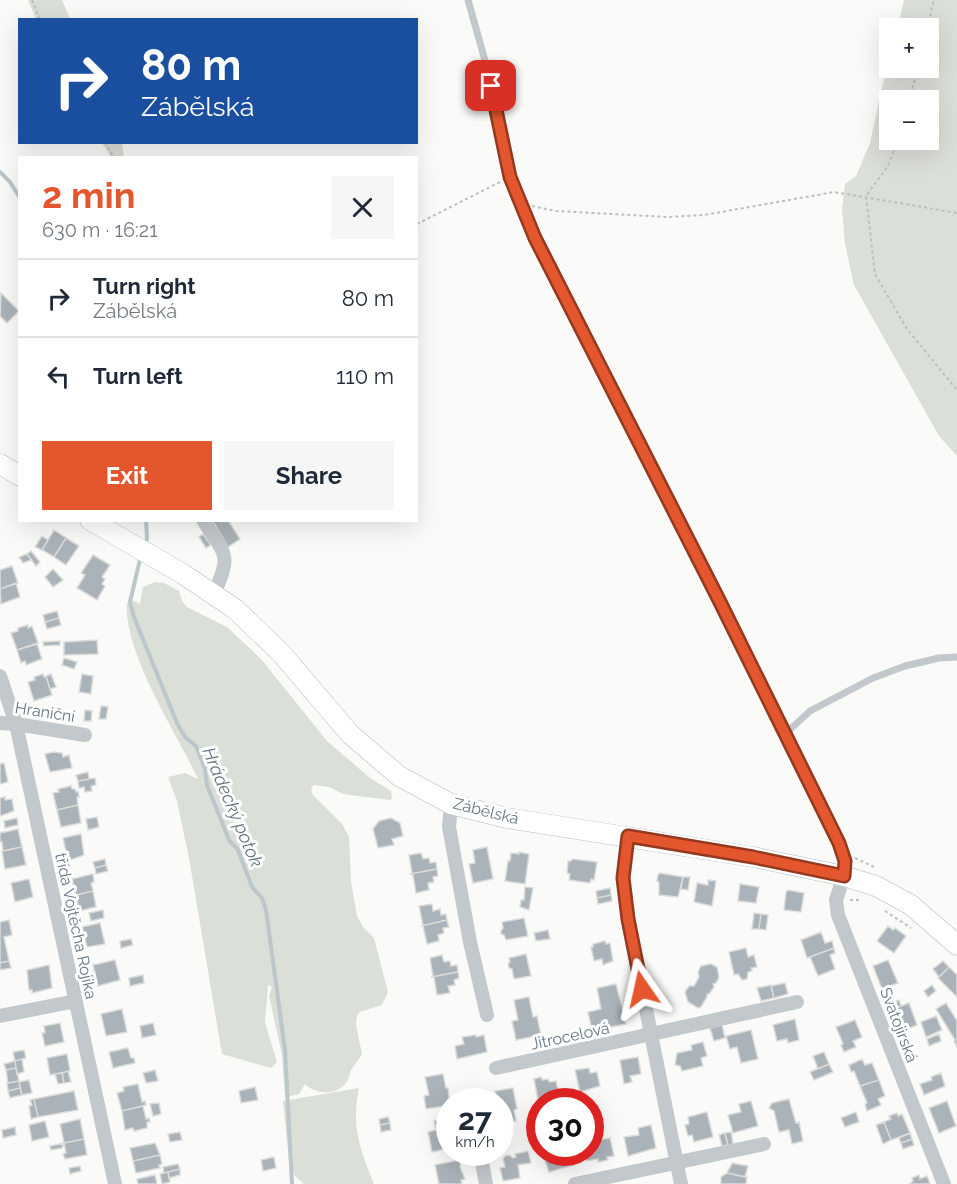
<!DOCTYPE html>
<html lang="en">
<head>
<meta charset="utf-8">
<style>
	:root { --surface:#fff; --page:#f6f6f7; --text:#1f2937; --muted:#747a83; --line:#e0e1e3; --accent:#e4572e }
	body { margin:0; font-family:Raleway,sans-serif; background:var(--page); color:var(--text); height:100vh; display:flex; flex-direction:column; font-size:22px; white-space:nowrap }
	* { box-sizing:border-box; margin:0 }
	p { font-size:20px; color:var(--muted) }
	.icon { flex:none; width:33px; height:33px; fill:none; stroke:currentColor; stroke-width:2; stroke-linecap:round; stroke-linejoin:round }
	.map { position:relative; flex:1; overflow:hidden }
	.drawer { position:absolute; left:18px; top:156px; width:400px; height:366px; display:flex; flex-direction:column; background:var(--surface); border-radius:0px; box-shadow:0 6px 24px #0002 }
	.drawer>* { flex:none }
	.banner { position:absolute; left:18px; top:18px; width:400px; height:126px; border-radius:0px; box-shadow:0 6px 24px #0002; background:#1a4fa0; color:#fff; overflow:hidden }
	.buttons { position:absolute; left:879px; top:18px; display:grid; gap:12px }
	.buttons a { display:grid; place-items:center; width:60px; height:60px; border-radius:0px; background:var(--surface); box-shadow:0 6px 24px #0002; font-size:30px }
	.speed { position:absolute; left:436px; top:1088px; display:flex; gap:12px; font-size:30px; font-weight:700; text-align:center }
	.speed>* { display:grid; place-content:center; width:78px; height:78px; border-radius:50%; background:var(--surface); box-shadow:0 6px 24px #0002; line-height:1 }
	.speed small { font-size:15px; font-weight:400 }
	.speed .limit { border:9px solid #d22; background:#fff; color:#111 }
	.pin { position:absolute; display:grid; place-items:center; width:51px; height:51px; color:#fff; margin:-26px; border-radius:12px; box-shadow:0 3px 9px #0006 }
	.me { position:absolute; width:66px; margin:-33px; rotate:349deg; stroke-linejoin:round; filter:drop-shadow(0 0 4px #0008) }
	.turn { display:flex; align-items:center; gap:21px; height:126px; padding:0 24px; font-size:27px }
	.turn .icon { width:78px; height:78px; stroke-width:2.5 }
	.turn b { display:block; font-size:42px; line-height:51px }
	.round { display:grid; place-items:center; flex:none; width:63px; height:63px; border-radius:0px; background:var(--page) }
	.summary { display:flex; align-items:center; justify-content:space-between; height:102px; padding:0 24px }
	h1 { font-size:36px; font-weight:700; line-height:45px; color:var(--accent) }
	.cta { display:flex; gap:12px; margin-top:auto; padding:12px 24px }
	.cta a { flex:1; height:69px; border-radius:0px; background:var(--accent); color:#fff; font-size:24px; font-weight:700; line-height:69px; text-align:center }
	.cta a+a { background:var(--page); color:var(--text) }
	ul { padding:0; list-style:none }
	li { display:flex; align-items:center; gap:18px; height:78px; padding:0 24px; border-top:2px solid var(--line) }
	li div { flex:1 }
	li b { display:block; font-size:22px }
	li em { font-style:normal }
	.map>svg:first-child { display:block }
	.green { fill:#dadfd7; fill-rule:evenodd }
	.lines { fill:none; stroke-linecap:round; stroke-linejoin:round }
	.stream { stroke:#bbc7cb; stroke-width:4 }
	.building { fill:#aab3b9; stroke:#dcdcda; stroke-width:1.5 }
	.secondary-casing { stroke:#b3babf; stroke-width:21 }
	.path { stroke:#bbbfc2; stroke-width:2; stroke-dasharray:3 3; stroke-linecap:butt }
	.lane { stroke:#c3c8cc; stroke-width:7 }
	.street { stroke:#c3c8cc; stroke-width:14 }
	.secondary { stroke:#fff; stroke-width:20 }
	.route-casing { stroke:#94391e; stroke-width:15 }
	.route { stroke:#e4572e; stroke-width:10 }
	.labels { text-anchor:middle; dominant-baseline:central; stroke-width:6; stroke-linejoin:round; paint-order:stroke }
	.street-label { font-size:16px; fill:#657683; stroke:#fff }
	.water-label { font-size:18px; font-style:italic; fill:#60757c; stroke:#fff }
</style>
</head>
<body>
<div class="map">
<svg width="957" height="1184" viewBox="0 0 957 1184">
	<rect width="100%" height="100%" fill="#fafaf8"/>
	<path class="green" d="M28 0H62L70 19H36Z
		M904 0H957V456L939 436 854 285 845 244 842 208 845 184 856 176 870 143 881 91 889 63 890 68H928V28H898ZM928 100V140H890V100Z
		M102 143H122L124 157H111Z
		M155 582 164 583 179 591 182 601 187 607 227 627 261 659 327 741 370 778 391 791 392 798 390 800 343 794 329 787 314 785 311 789 313 795 342 824 349 837 351 882 357 916 363 927 374 938 388 992 382 1005 360 1012 357 1016 356 1025 362 1054C359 1059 354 1065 351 1070 349 1075 349 1080 345 1084 335 1096 315 1094 305 1084L299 1094 285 1097 282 1055 269 996 272 987 268 985 265 1023 277 1062 271 1068 222 1054 189 858 177 801 168 777 185 773 198 779C177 734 123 652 127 603L134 601 140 604 143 587Z
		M359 1088C351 1128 360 1148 374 1184H304L295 1176 289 1162 283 1101Z"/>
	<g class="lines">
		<path class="stream" d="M0 172 10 182 20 198
			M145 545 147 539 146 520
			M141 555 130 602 134 617 177 723 185 737 196 746 205 769 207 785 229 840 238 850 252 887 262 898 266 910 285 1050 292 1184"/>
	</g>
	<path class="building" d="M1 293 19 311 7 323 0 316Z
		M212 520H228L240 539 228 547Z
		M54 530 66 538 54 557 42 550Z
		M203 534 211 545 206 548 199 537Z
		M42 536 48 540 42 550 35 547Z
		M66 538 79 546 66 565 54 557Z
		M31 551 40 562 36 566 27 554Z
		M27 554 31 560 23 563 19 557Z
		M93 555 110 565 102 577 105 579 102 584 105 586 97 600 77 588 85 575 81 573Z
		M12 566 18 583 0 589V570Z
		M53 569 63 580 53 587 45 577Z
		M16 583 20 597 1 604 0 589Z
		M57 611 59 618 45 622 43 615Z
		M59 618 61 625 47 629 45 622Z
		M28 625V628L32 626 38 643 17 650 11 633 18 631V628Z
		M97 640 98 654 64 655V642Z
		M60 641V645L44 646 43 642Z
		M37 644 42 659 26 665 25 661 21 663 17 650Z
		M64 658 77 662 74 669 62 665Z
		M43 674 44 677 46 676 52 695 34 701 28 682 35 680 34 677Z
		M51 674 56 687 50 689 46 676Z
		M82 674 93 676 91 694 79 692Z
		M101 706 108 707 106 719H99Z
		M85 710 92 711 91 721H84Z
		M53 752 62 753 63 757 69 755 72 768 50 772 45 754Z
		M4 763 8 782 0 784V764Z
		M88 772 89 779 78 781 76 775Z
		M95 778 96 785 91 786 92 791 85 792 84 787 79 788 78 781Z
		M71 786 72 789H75L76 792 78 791 79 797H77L78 805 57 810 53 793 59 792 58 789Z
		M5 797V800L12 799 14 811 0 816V798Z
		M78 805 81 823 61 827 57 810Z
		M97 817 99 827 88 830 86 819Z
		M17 818 18 825 5 828 4 821Z
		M391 818 400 823 403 836 392 839 394 845 378 848 373 829 379 821Z
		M18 829 22 847 3 851 2 842H0V833Z
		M81 834 84 855 68 861 63 838Z
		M22 847 26 865 5 869 2 851Z
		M487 847 493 879 473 883 469 864 475 863 473 850Z
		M519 852 529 854 525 884 505 881 508 861H510L511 853 519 854Z
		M421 853 423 859 429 858 430 863 436 862 437 869 410 874 412 873 409 855Z
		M105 859 106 865 95 868 93 862Z
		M572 859 597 862 594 880 591 879 590 883 569 880 570 874 567 873 568 861H571Z
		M106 865 108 871 96 874 95 868Z
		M437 869 438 876 433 877 434 882 428 883 429 890 416 893 413 875 410 874Z
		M660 873 683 877 678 897 659 895V882L657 881 658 875Z
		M93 874 94 882 91 883 93 891 76 895 72 879Z
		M683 877H690L688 890 681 889Z
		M29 879 33 897 15 902 11 883Z
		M708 880 716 881 712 906 694 902 697 883 708 885Z
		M740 884 759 887 756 903 738 901Z
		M525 887 533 888 529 910 520 907 521 900H524Z
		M610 888 611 895 597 898 596 891Z
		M788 890 804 893 801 912 784 910 786 892Z
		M93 891 96 907 79 911 76 895Z
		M611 895 612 901 598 904 597 898Z
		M432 904 433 911 440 909 441 915 446 914 447 920 421 926 423 925 419 906Z
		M103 910 104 918 91 921 89 913Z
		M754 913 761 914 759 929H752Z
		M761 914 768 915 766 930 759 929Z
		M524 918 528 936 506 940 504 935 501 934V931L503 928 502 922Z
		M9 920 12 935 4 937 9 961 0 963V922Z
		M447 920 449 927 443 928 444 933 438 935 439 941 427 944 423 926H421Z
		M100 923 105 944 87 947 82 927Z
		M888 926 893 930 895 928 906 936 894 953 877 941Z
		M548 930 550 939 536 941 534 933Z
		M821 932 825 943 832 941 834 948 807 958 801 940Z
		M131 939 133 945 121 948 120 941Z
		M605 941 606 944 610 943 613 961 603 965 602 959 594 961 591 947H593V944Z
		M746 948 748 957 754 955 757 967 751 968 752 971 748 972 747 979 742 980 738 974 734 975 729 952Z
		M834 948 835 953 830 955 835 969 818 976 810 957Z
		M526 954 531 976 514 979 512 969 509 968 508 964 510 962 509 958Z
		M442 955 444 962 450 961 451 966 457 965 458 972 431 977 433 976 430 958Z
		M115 960 120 980 98 986 93 965Z
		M888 960 898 983 882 989 873 966Z
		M9 961 11 968 0 970V963Z
		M943 961 949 967 939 977 933 969Z
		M711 964 717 967 719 977 716 983 713 984 714 987 709 994H707V997L701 1007 698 1008 688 1002 685 992 689 986H694L699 977 698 972 701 966Z
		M49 965 52 988 32 993V990H29L27 970Z
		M949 967 957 975V997L938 978Z
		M458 972 459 978 454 980 455 985 448 986 450 993 437 995 434 977H431Z
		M143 975 144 983 130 986 129 978Z
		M785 983 788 994 774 998 771 986Z
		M616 984 626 1024 592 1031 588 1012 601 1009 597 988Z
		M771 985 774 998 761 1001 757 988Z
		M932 985 936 991 928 997 924 991Z
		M529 997 533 1017 537 1016 541 1035 516 1040 512 1021 518 1020 514 1000Z
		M899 1000 901 1006 890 1010 888 1004Z
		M909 1003 917 1025 907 1029 906 1025 898 1028 890 1010Z
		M946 1003 957 1021V1047L954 1042 955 1040 936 1009Z
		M122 1009 127 1032 106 1036 101 1014Z
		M936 1016 942 1030 926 1037 921 1022Z
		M795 1019 799 1040 788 1043 787 1039 777 1041 773 1025Z
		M855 1020 862 1037 853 1041 856 1047 844 1052 841 1045 843 1044 836 1027Z
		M60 1023 64 1042 45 1046 42 1033H45L44 1026Z
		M153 1023 156 1035 142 1038 140 1026Z
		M722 1025 725 1038 714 1041 710 1028Z
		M751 1030 758 1059 741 1063 737 1047 730 1049 726 1036Z
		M939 1034 941 1041 929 1046 927 1039Z
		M476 1035V1037L484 1035 487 1052 457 1059 455 1046 464 1044 462 1037Z
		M703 1042 707 1056 701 1058 703 1066 682 1071 680 1066 675 1065 677 1053 692 1050 691 1045Z
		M128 1048 131 1058H134L135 1063 113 1068 109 1052Z
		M24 1050 26 1058 15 1061 13 1052Z
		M824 1052 829 1064 818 1069 813 1056Z
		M67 1054 70 1071 50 1075 47 1058Z
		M638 1057 641 1074 630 1076 632 1082 624 1084 620 1060Z
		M22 1059 24 1072 17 1074 15 1061Z
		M862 1059 865 1065 872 1063 879 1080 860 1086 854 1071 851 1072 849 1065Z
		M15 1061 16 1068 6 1070 4 1064Z
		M829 1064 833 1072 814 1080 810 1072Z
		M16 1068 19 1081 8 1083 6 1070Z
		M589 1068 590 1073 597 1072 600 1086 580 1092 575 1070Z
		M155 1070 158 1081 146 1083 143 1073Z
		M68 1071 71 1082 64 1083 62 1073Z
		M62 1073 64 1083 58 1084 55 1074Z
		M941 1073 945 1086 924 1095 920 1084 932 1080 931 1077Z
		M443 1074 446 1088H448L450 1105 426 1109 424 1096 429 1095 425 1077Z
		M541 1077 542 1080 548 1079 549 1082 556 1081 559 1095 538 1100 534 1079Z
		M29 1080 32 1093 22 1095 19 1082Z
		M879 1080 885 1096 878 1099 881 1105 867 1111 865 1104 867 1103 860 1086Z
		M19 1081 20 1088 8 1091 7 1083Z
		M138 1084 142 1102 145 1101 146 1105 122 1111 117 1093 124 1091 123 1087Z
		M255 1087 258 1100 241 1103 239 1091Z
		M20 1088 22 1095 10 1098 8 1091Z
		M513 1088 517 1109 514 1110 516 1121 503 1124 501 1101H495L497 1099 495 1091Z
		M74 1091 78 1110 38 1117 34 1099Z
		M34 1099 38 1117 31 1119 29 1106 32 1105 30 1100Z
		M789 1099 796 1123 799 1122 803 1141 792 1144 789 1130 779 1132 774 1111 769 1108 772 1103Z
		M751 1101 758 1126 733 1133 728 1115 741 1112 739 1104Z
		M947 1101 956 1126 939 1133 929 1108Z
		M159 1103 161 1114 153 1116 150 1104Z
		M143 1106 146 1119 149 1118 150 1122H147V1128L134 1131 133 1128 125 1130 122 1111Z
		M707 1112 713 1137 694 1142 692 1135 688 1136 685 1125 689 1124 688 1117Z
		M856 1112 859 1122 845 1127 841 1118Z
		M897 1113 898 1116 902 1114 910 1133 891 1140 884 1122 891 1119 889 1116Z
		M388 1117 390 1123 380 1125 379 1119Z
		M449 1118 450 1148 432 1152 428 1132 436 1130 434 1121Z
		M80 1119 84 1139 64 1143 60 1124Z
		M45 1121 49 1137 32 1141 29 1125Z
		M884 1122 891 1140 883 1144 876 1125Z
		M390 1123 391 1130 381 1132 380 1125Z
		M651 1125 656 1148 628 1156 624 1137 639 1135 638 1128Z
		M15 1127 16 1135 3 1138 2 1130Z
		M180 1132 182 1140 170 1142 168 1134Z
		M731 1132 733 1144 728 1145 725 1133Z
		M725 1133 728 1145 722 1146 719 1135Z
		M910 1133 912 1139 901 1143 899 1138Z
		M595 1138 598 1140 610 1138 614 1156 607 1157 608 1160 598 1162V1159L587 1161 585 1152H591V1141Z
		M84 1139 87 1155 65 1159 63 1154 66 1153 64 1143Z
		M912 1139 914 1145 903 1149 901 1143Z
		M64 1143 62 1148 51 1150 50 1146Z
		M155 1143 160 1155 133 1161 130 1148Z
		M528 1151 531 1163 518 1165 520 1178 503 1181 500 1168 505 1167 503 1159 505 1156 509 1155 513 1158 516 1157 515 1154Z
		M554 1152H571L574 1165 549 1172 545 1161V1154Z
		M160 1155 162 1164 159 1165 160 1168 136 1173 133 1161Z
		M274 1157 276 1168 263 1171 261 1160Z
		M459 1160 461 1162 460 1167 465 1179 461 1180 462 1184H439L435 1165Z
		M732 1163 748 1166 745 1177 727 1173Z
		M178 1164 180 1169 164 1173 163 1167Z
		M80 1166 81 1171 70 1174 69 1168Z
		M180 1169V1175L169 1178 168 1172Z
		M168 1172 170 1182 162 1184 160 1174Z
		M727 1173 747 1177 746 1184H721V1177Z
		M155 1175 157 1184H138L137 1179Z
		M919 1175 920 1179 927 1176 930 1184H909L913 1181 912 1178Z"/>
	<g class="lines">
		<defs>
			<path id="secondary" d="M0 464 20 476
				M90 520 183 574 235 609 281 653 350 734 399 776 451 804 507 818 753 857 844 876 876 886 911 905 957 945"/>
		</defs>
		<use href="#secondary" class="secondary-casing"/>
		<path class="path" d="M32 0 40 20
			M927 28 934 0
			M909 100 918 68
			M898 140 888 166 866 196 875 274 907 329 957 390
			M105 142 114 158
			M532 206 556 211 668 217 704 215 834 192 957 213
			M417 224 502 181
			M855 858 874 867
			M850 900H862
			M885 911 911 928"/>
		<path class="lane" d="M468 0 486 64 510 177 535 238 720 602 839 843 845 861 844 874
			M784 735 810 711 873 678 905 666 939 658 957 657"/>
		<path class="street" d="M203 520C226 556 232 553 214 594
			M0 676 16 724 115 1184
			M0 723 16 724 85 735
			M451 804 449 827 470 942 487 1015
			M628 836 623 878 628 919 681 1184
			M844 876 836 900 838 915 944 1184
			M0 1016 76 1001
			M496 1068 797 1002
			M480 1152 486 1184
			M575 1184 764 1144"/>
		<use href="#secondary" class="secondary"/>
	</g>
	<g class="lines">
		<defs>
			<path id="route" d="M491 86 510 177 535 238 720 602 839 843 845 861 844 876 753 857 628 836 623 878 628 919 642 989"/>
		</defs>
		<use href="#route" class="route-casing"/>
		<use href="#route" class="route"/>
	</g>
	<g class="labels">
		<g class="street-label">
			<text transform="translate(45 712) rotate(9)">Hraniční</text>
			<text transform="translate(486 811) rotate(14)">Zábělská</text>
			<text transform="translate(76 926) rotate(78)">třída Vojtěcha Rojíka</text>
			<text transform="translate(899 1025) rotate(69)">Svatojirská</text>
			<text transform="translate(570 1036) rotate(-12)">Jitrocelová</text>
		</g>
		<g class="water-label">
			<text transform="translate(233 807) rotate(67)">Hrádecký potok</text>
		</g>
	</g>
</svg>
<div class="buttons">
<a>+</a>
<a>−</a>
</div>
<div class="speed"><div>27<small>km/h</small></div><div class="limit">30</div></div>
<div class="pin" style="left:491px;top:86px;background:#d93025"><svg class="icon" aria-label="arrive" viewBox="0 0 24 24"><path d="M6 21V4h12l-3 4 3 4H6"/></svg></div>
<svg class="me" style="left:642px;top:989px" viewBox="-20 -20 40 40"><path d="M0-17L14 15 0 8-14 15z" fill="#e4572e" stroke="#fff" stroke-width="4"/></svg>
<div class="banner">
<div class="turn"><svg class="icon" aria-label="right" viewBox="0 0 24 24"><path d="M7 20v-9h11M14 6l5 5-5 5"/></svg><div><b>80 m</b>Zábělská</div></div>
</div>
<section class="drawer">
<div class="summary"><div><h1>2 min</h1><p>630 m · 16:21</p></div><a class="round"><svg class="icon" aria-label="close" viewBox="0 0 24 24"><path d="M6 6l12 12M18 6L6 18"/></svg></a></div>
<ul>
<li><svg class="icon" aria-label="right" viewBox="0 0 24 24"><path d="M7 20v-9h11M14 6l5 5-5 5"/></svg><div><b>Turn right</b><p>Zábělská</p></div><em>80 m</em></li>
<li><svg class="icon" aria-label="left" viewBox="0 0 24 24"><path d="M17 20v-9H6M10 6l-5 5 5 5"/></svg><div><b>Turn left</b></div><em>110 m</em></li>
</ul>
<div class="cta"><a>Exit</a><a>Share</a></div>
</section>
</div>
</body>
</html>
